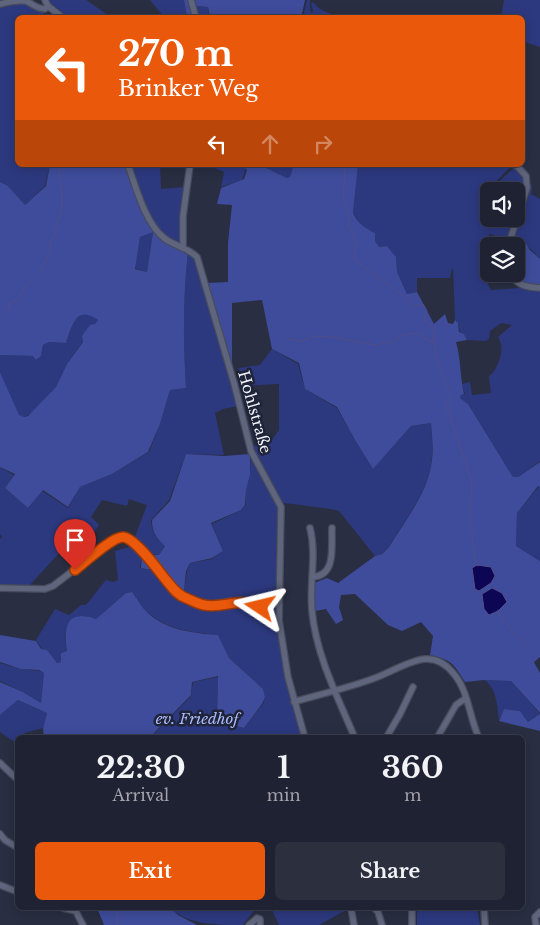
<!DOCTYPE html>
<html lang="en">
<head>
<meta charset="utf-8">
<style>
	:root { --surface:#1f2232; --page:#2c2f3e; --text:#f1f3f6; --muted:#a1a4ac; --line:#3c3f4d; --accent:#ea580c }
	body { margin:0; font-family:"Libre Baskerville",serif; background:var(--page); color:var(--text); height:100vh; display:flex; flex-direction:column; font-size:19px; white-space:nowrap }
	* { box-sizing:border-box; margin:0 }
	p { font-size:16px; color:var(--muted) }
	.icon { flex:none; width:28px; height:28px; fill:none; stroke:currentColor; stroke-width:2; stroke-linecap:round; stroke-linejoin:round }
	.map { position:relative; flex:1; overflow:hidden }
	.sheet { position:absolute; left:15px; top:735px; width:510px; height:175px; display:flex; flex-direction:column; background:var(--surface); border-radius:8px; box-shadow:0 2px 12px #0003,0 0 0 1px var(--line) }
	.sheet>* { flex:none }
	.hud { position:absolute; left:15px; top:15px; width:510px; height:152px; border-radius:8px; box-shadow:0 2px 12px #0003,0 0 0 1px var(--line); background:#ea580c; color:#fff; overflow:hidden }
	.controls { position:absolute; left:480px; top:182px; display:grid; gap:10px }
	.controls a { display:grid; place-items:center; width:45px; height:45px; border-radius:8px; background:var(--surface); box-shadow:0 2px 12px #0003,0 0 0 1px var(--line); font-size:25px }
	.pin { position:absolute; display:grid; place-items:center; width:42px; height:42px; color:#fff; margin:-51px -21px; border-radius:50% 50% 50% 0; rotate:-45deg; box-shadow:0 0 5px #0007 }
	.pin .icon { rotate:45deg }
	.me { position:absolute; width:55px; margin:-28px; rotate:280deg; stroke-linejoin:round; filter:drop-shadow(0 0 4px #0008) }
	.turn { display:flex; align-items:center; gap:18px; height:105px; padding:0 20px; font-size:22px }
	.turn .icon { width:65px; height:65px; stroke-width:2.5 }
	.turn b { display:block; font-size:35px; line-height:42px }
	.lanes { display:flex; align-items:center; height:48px; padding:0 20px; background:#0003; justify-content:center; gap:25px; direction:ltr }
	.lanes .off { opacity:.35 }
	.eta { display:flex; justify-content:space-evenly; align-items:center; height:85px; text-align:center }
	.eta b { font-size:30px; font-weight:700; line-height:35px }
	.cta { display:flex; gap:10px; margin-top:auto; padding:10px 20px }
	.cta a { flex:1; height:58px; border-radius:8px; background:var(--accent); color:#fff; font-size:20px; font-weight:700; line-height:58px; text-align:center }
	.cta a+a { background:var(--page); color:var(--text) }
	.map>svg:first-child { display:block }
	.green { fill:#2d397f }
	.forest { fill:#3e4c9b; fill-rule:evenodd }
	.water { fill:#0d0654; stroke:#524d87 }
	.lines { fill:none; stroke-linecap:round; stroke-linejoin:round }
	.stream { stroke:#524d87; stroke-width:1 }
	.minor-casing { stroke:#474b5b; stroke-width:8 }
	.minor { stroke:#5e657c; stroke-width:5.5 }
	.route-casing { stroke:#983908; stroke-width:12 }
	.route { stroke:#ea580c; stroke-width:9 }
	.labels { text-anchor:middle; dominant-baseline:central; stroke-width:5; stroke-linejoin:round; paint-order:stroke }
	.street-label { font-size:15px; fill:#f2f4fd; stroke:#1f2438 }
	.park-label { font-size:15px; font-style:italic; fill:#aabbfd; stroke:#1f2438 }
</style>
</head>
<body>
<div class="map">
<svg width="540" height="925" viewBox="0 0 540 925">
	<rect width="100%" height="100%" fill="#292e42"/>
	<path class="green" d="M47 0H86L108 15 106 17C81 17 63 24 47 0Z
		M150 0H184L187 17H164Z
		M307 0H310V9L311 13 313 11 311 3H314C319 11 329 12 337 17H303Z
		M504 0H540V47L525 42H523L522 18 501 17Z
		M15 1 28 4 37 10 45 11 43 17 18 18V165H50L45 186 25 205 8 186 0 182V5Z
		M197 6 208 7 209 17H198Z
		M129 165H160L161 189 185 187 181 245C174 242 167 239 161 233 147 221 136 183 129 165Z
		M207 165H244L246 168 242 180 221 187 224 172Z
		M260 165H294L290 178H287Z
		M358 165H512L491 187 494 186 515 167C532 186 524 193 516 216V191H489V219H515L507 239 489 234 487 256H480L482 272 491 290 519 288 540 290V461L518 477H513L468 404 460 398 461 395 465 394 462 384 470 382 472 395 491 393 489 376C497 371 503 354 501 345 501 342 499 339 498 337L512 325 501 323 490 331 489 339 486 341 467 340 464 334 460 332 458 323 455 320 453 269 452 268 450 278H417V292L407 294 397 272 396 257 387 246 379 247 375 241V233L362 227 353 213Z
		M529 179 532 187 531 194 540 199V259C533 252 528 243 518 242L516 246H509Z
		M153 231 147 272 135 268 140 237Z
		M188 251 198 263 208 306 238 406 223 409 215 413 224 455 186 454 169 500 151 520C152 532 155 539 165 545L159 555 146 553 133 542 147 505 129 499 127 506 102 500 91 517 99 525 85 546 72 539 28 587H0V539L2 537 0 534V467L14 475 5 488 28 508 42 491 68 508 80 487 112 474 149 452 160 424 170 390 186 388C183 342 183 297 188 251Z
		M83 314H90L98 320 67 364 56 387 32 413 24 417 19 416 0 372V355L34 356 36 360 41 356 43 345 49 342 66 343 73 321Z
		M272 349 298 364 305 389 337 408 355 440 373 469 411 426 431 423C432 437 433 452 431 466 426 494 403 523 388 548L381 554 375 556 339 511 331 509 277 502 279 507 276 551V615L238 596 207 601 184 592 187 571 190 563 212 559 223 551 212 524 241 510 246 505V489L250 475 251 446 269 444 279 430V384L237 386 239 368 260 365Z
		M539 486 540 487V561L516 546 517 513Z
		M133 546 142 554 140 568 153 570 179 598 203 606 250 603 259 608 277 625 285 677 301 737H157L155 733 191 696 193 682 218 677 217 721 244 728 263 704 265 697 263 689 229 658 218 635C192 632 166 630 146 611 141 606 137 598 132 592L126 593 96 619C68 609 62 627 67 651L61 653 62 662 57 663 47 650 42 649 36 640 55 609 69 615 81 605H86L106 580 113 582 118 580 115 551Z
		M0 663 21 669 40 671 44 673 41 703 23 692 0 681Z
		M484 680 511 681 540 714 528 722 520 711 504 709 499 720C497 706 497 688 484 680Z
		M18 700 47 713 43 728 25 733 23 737 18 738 17 744 0 732V715Z
		M171 908H256L243 925C220 925 186 925 171 908Z
		M271 908H348V909L319 925H279Z
		M417 908H477L480 925H417Z"/>
	<path class="forest" d="M184 0H305L301 18 210 17 208 7 197 6 198 17H187Z
		M50 165H126L153 231 165 241 188 251C183 297 183 342 186 388L170 390 160 424 148 452 112 474 80 487 68 507 43 490 28 508 5 488 15 474 0 467V372L19 415 24 417 28 416 56 387 67 364 83 342 82 336 90 325 95 324 98 320C76 304 72 326 66 343L49 342 43 345 41 356 36 360 33 356 0 355V182L8 186 25 205 46 186ZM153 232 147 272 135 269 140 237Z
		M244 165H260L287 178 290 177 294 165H358L353 213C358 224 365 228 375 233V241L379 247 387 246 396 257 397 272 407 294 417 292 434 324 445 314 448 323 453 324 455 320 458 323 459 332 464 334 467 340 456 342C461 359 460 377 464 394L461 395 460 398 468 404 513 477H518L540 462V487L538 486 517 513 516 546 540 561V657L534 662 540 673V713L511 681 484 680 465 682C453 663 452 660 430 655L433 636 421 622 402 631 388 625 355 594 341 595 339 607 343 620 336 624 326 609 315 611 314 583 327 578 338 583 375 556 382 554 389 547C404 522 426 495 431 466 434 452 432 437 431 423L411 426 373 469 355 440 337 407 305 389 299 363 272 349 262 300 232 303V370L207 283 228 282V243L232 205 217 204 221 188 244 179 247 170 244 167Z
		M518 242 527 245 530 250 540 259V287L522 285 512 274H516V246Z
		M186 454 224 456 250 454V475L246 490 245 505 241 510 211 523 223 551 212 558 190 563 186 571 184 592 207 601 238 596 258 600 261 605 251 601 204 604 181 596 169 582 165 583 153 570 141 568 142 555H159L165 546C156 538 152 532 152 520L170 501Z
		M132 592C137 598 140 605 146 611 164 630 192 633 218 635L229 658 263 689 265 697 262 704 244 728 217 721 218 676 192 682 191 695 154 733 156 737H44L43 728 47 713 18 700 0 715V682L23 692 41 703 44 673 39 670 21 669 0 662V635L36 641 41 649 47 650 57 663 61 662V653L67 651C63 626 67 609 96 619L126 593Z
		M504 709 520 711 528 722 540 714V731L499 721Z
		M97 908H171L178 915 197 925H104Z"/>
	<path class="water" d="M477 565 491 567 495 576 491 583 479 591 475 589 472 568Z
		M492 588 502 593 507 602 498 611 489 615 484 609 482 594Z"/>
	<g class="lines">
		<path class="stream" d="M344 165 345 169 343 198 350 221 348 225 356 242 354 256 356 261 402 295 413 307 423 304 427 311 424 320 432 326C435 348 437 370 449 389
			M37 274 43 268 50 250V243L55 234 57 222 62 211V191L59 173 60 165
			M0 316 9 308V304L19 299 22 291 33 277
			M278 349 290 339 303 341 315 336 332 337 375 345 394 341 402 335 416 333 431 342 434 341
			M452 396 449 399 447 408 472 483 470 510 474 556 478 566
			M498 610 502 619 508 624 509 627 529 648
			M117 925C119 919 116 913 118 908"/>
		<defs>
			<path id="minor" d="M45 0 48 6 63 18
				M191 0 196 18
				M0 4C8 2 18 0 26 1 33 4 37 9 45 9L48 6
				M128 165C136 187 145 223 164 238 174 246 187 247 197 257L234 383 251 451 281 507 279 620 288 677 305 738
				M508 246 527 188 526 176 516 165
				M183 247V216L190 165
				M511 274C518 286 526 287 540 288
				M310 528C317 556 309 583 312 611 316 655 338 698 355 738
				M312 577C337 576 331 546 332 528
				M0 588 45 589 53 586 104 547 116 539 123 537 129 540 141 550 180 596 203 605 250 602 260 607 270 616 279 620
				M294 702C321 694 348 688 375 678 389 673 410 660 425 659 437 658 447 665 454 674 469 692 469 717 479 738
				M386 738 400 714 413 687
				M437 738 456 705 466 698
				M0 763 18 780
				M0 834 5 840 18 848
				M0 885 18 892
				M63 908 76 911
				M74 908 83 925
				M351 908 354 925
				M374 908 378 912 382 925
				M484 908 485 925
				M249 925 257 918 260 919V925
				M412 925V908
				M536 925 535 917 540 912"/>
		</defs>
		<use href="#minor" class="minor-casing"/>
		<use href="#minor" class="minor"/>
	</g>
	<g class="lines">
		<defs>
			<path id="route" d="M75 570C84 563 112 537 123 537 135 538 158 570 166 580 172 587 177 595 186 598 191 600 198 604 204 605 225 609 237 596 260 607"/>
		</defs>
		<use href="#route" class="route-casing"/>
		<use href="#route" class="route"/>
	</g>
	<g class="labels">
		<g class="street-label">
			<text transform="translate(255 412) rotate(74)">Hohlstraße</text>
		</g>
		<g class="park-label">
			<text x="197" y="718">ev. Friedhof</text>
		</g>
	</g>
</svg>
<div class="controls">
<a><svg class="icon" aria-label="sound" viewBox="0 0 24 24"><path d="M4 9h4l5-4v14l-5-4H4zM17 9q2 3 0 6"/></svg></a>
<a><svg class="icon" aria-label="layers" viewBox="0 0 24 24"><path d="M12 4l9 5-9 5-9-5zM3 14l9 5 9-5"/></svg></a>
</div>
<div class="pin" style="left:75px;top:570px;background:#d93025"><svg class="icon" aria-label="arrive" viewBox="0 0 24 24"><path d="M6 21V4h12l-3 4 3 4H6"/></svg></div>
<svg class="me" style="left:260px;top:607px" viewBox="-20 -20 40 40"><path d="M0-17L14 15 0 8-14 15z" fill="#ea580c" stroke="#fff" stroke-width="4"/></svg>
<div class="hud">
<div class="turn"><svg class="icon" aria-label="left" viewBox="0 0 24 24"><path d="M17 20v-9H6M10 6l-5 5 5 5"/></svg><div><b>270 m</b>Brinker Weg</div></div>
<div class="lanes"><svg class="icon" aria-label="left" viewBox="0 0 24 24"><path d="M17 20v-9H6M10 6l-5 5 5 5"/></svg><svg class="icon off" aria-label="ahead" viewBox="0 0 24 24"><path d="M12 20V5M6 11l6-6 6 6"/></svg><svg class="icon off" aria-label="right" viewBox="0 0 24 24"><path d="M7 20v-9h11M14 6l5 5-5 5"/></svg></div>
</div>
<section class="sheet">
<div class="eta">
<div><b>22:30</b><p>Arrival</p></div>
<div><b>1</b><p>min</p></div>
<div><b>360</b><p>m</p></div>
</div>
<div class="cta"><a>Exit</a><a>Share</a></div>
</section>
</div>
</body>
</html>
